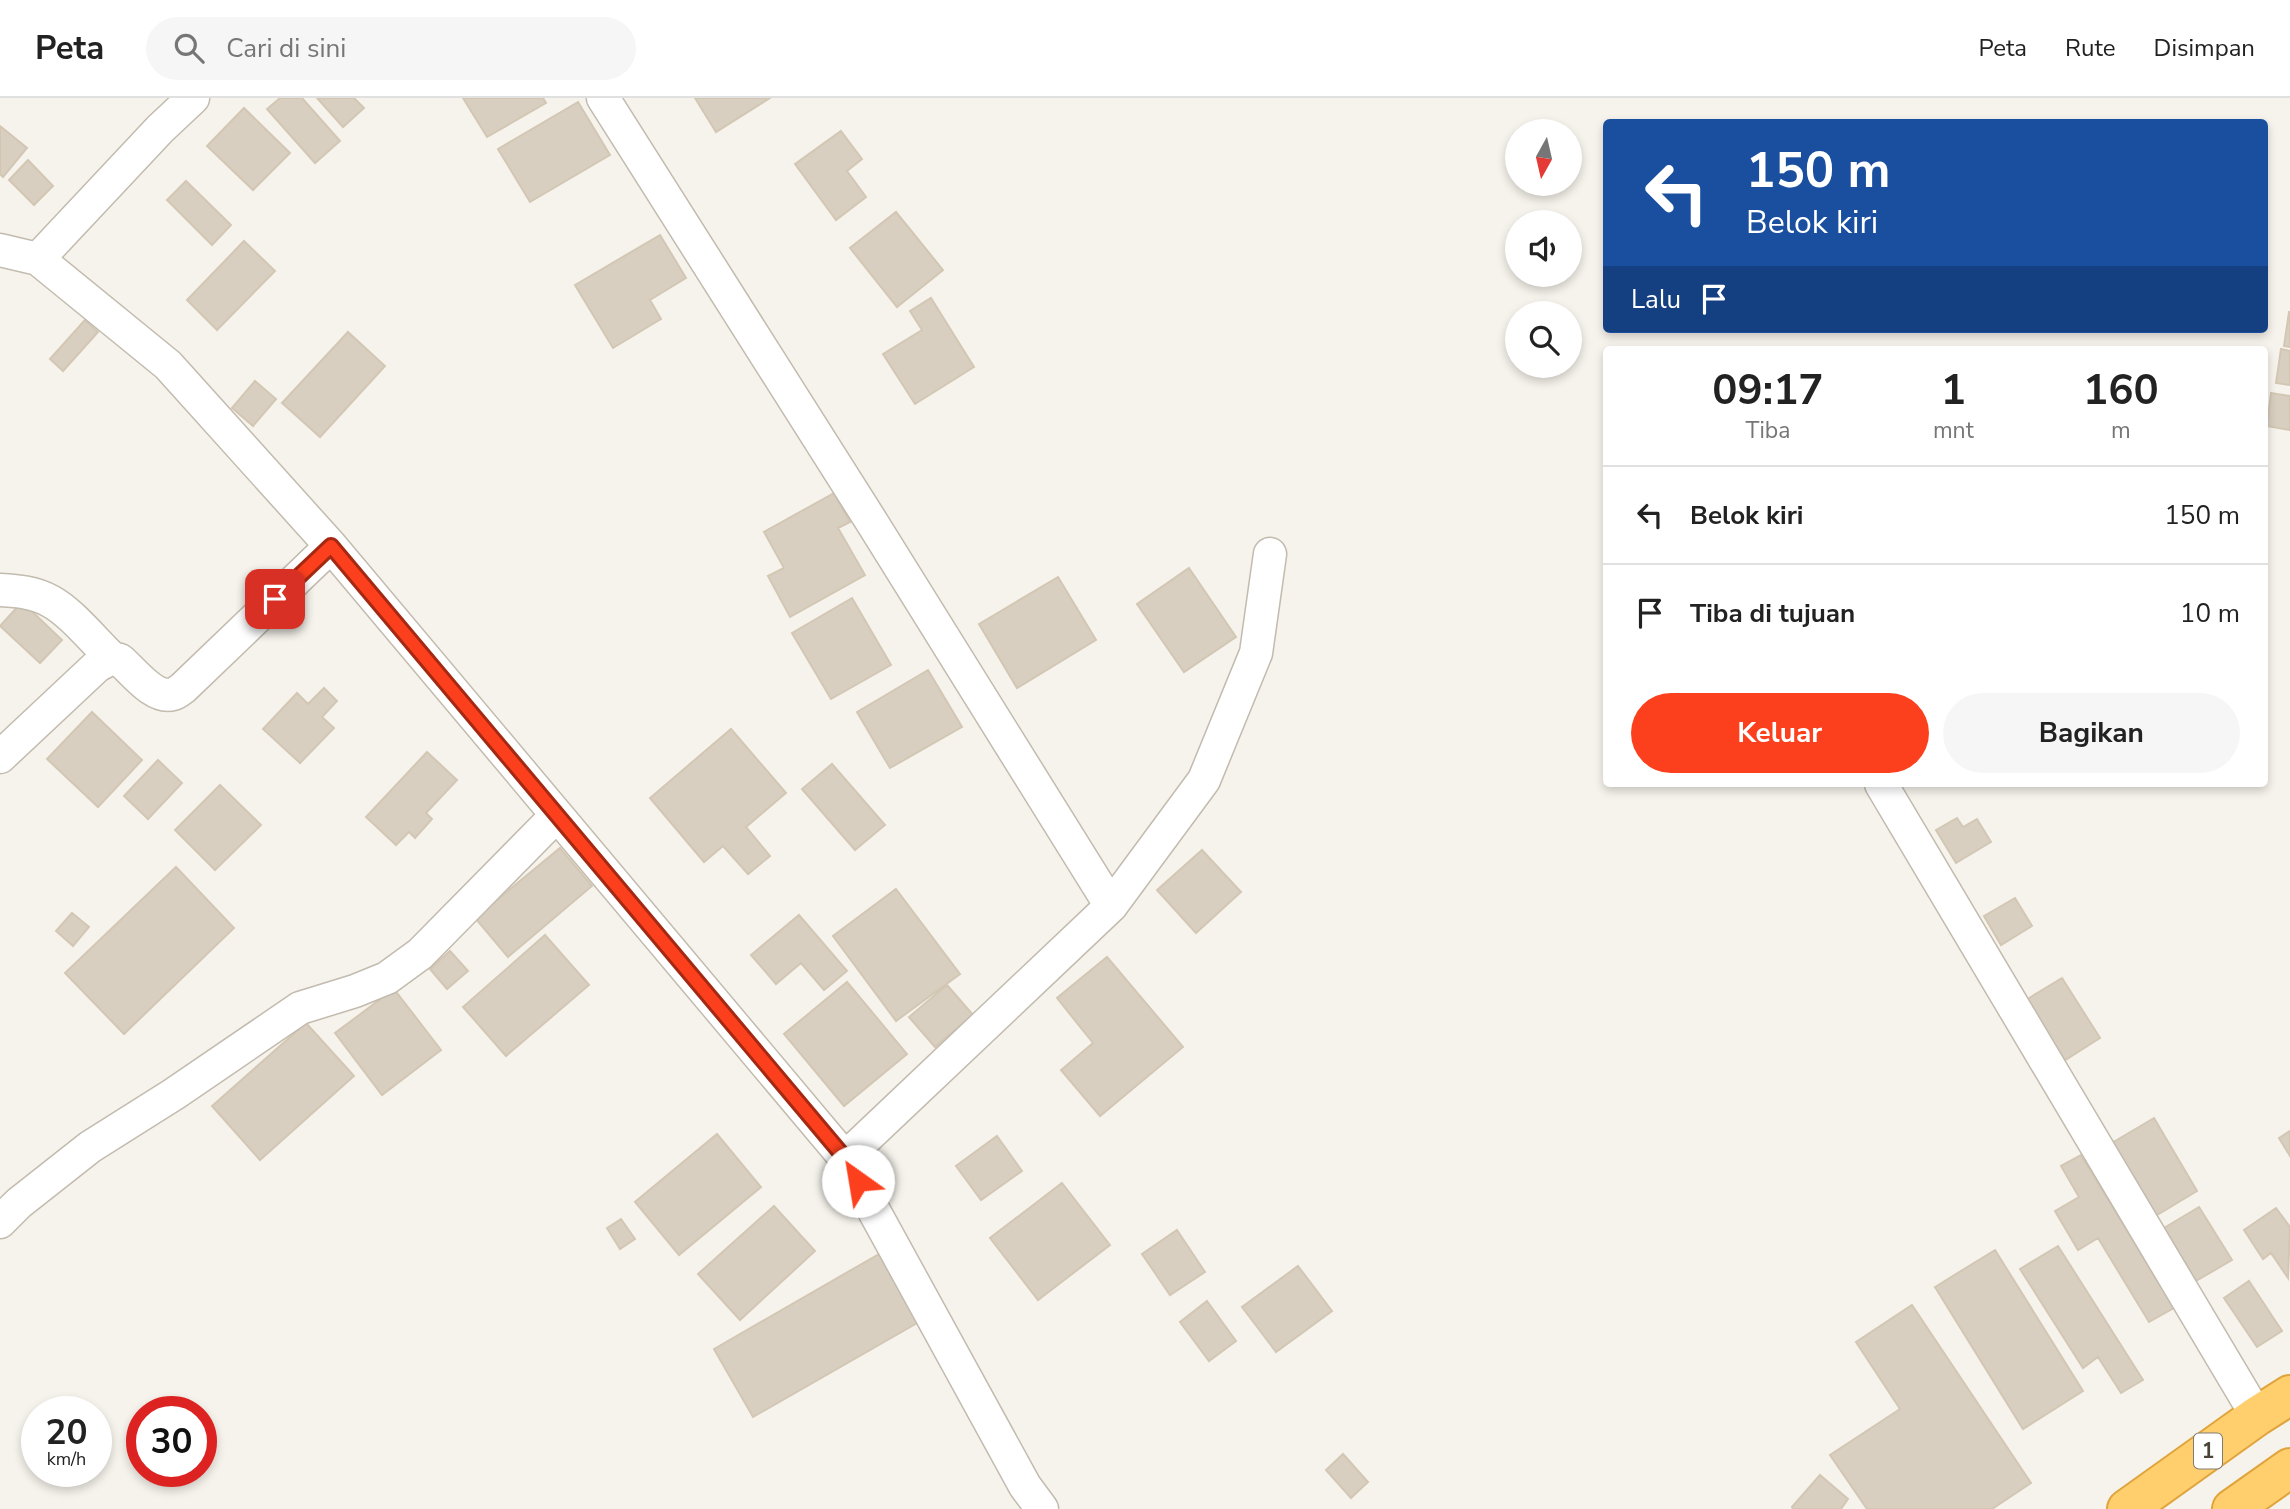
<!DOCTYPE html>
<html lang="id">
<head>
<meta charset="utf-8">
<style>
	:root { --surface:#fff; --page:#f6f6f6; --text:#222; --muted:#767676; --line:#e0e0e0; --accent:#fc3f1d }
	body { margin:0; font-family:"Nunito Sans",sans-serif; background:var(--page); color:var(--text); height:100vh; display:flex; flex-direction:column; font-size:26px; white-space:nowrap }
	* { box-sizing:border-box; margin:0 }
	p { font-size:23px; color:var(--muted) }
	.icon { flex:none; width:38px; height:38px; fill:none; stroke:currentColor; stroke-width:2; stroke-linecap:round; stroke-linejoin:round }
	.map { position:relative; flex:1; overflow:hidden }
	.details { position:absolute; left:1603px; top:248px; width:665px; height:441px; display:flex; flex-direction:column; background:var(--surface); border-radius:7px; box-shadow:0 4px 10px #0003 }
	.details>* { flex:none }
	.top-card { position:absolute; left:1603px; top:21px; width:665px; height:214px; border-radius:7px; box-shadow:0 4px 10px #0003; background:#1a4fa0; color:#fff; overflow:hidden }
	.needle { width:46px; rotate:188deg }
	.controls { position:absolute; left:1505px; top:21px; display:grid; gap:14px }
	.controls a { display:grid; place-items:center; width:77px; height:77px; border-radius:50%; background:var(--surface); box-shadow:0 4px 10px #0003; font-size:35px }
	.speed { position:absolute; left:21px; top:1298px; display:flex; gap:14px; font-size:35px; font-weight:700; text-align:center }
	.speed>* { display:grid; place-content:center; width:91px; height:91px; border-radius:50%; background:var(--surface); box-shadow:0 4px 10px #0003; line-height:1 }
	.speed small { font-size:18px; font-weight:400 }
	.speed .limit { border:10px solid #d22; background:#fff; color:#111 }
	.pin { position:absolute; display:grid; place-items:center; width:60px; height:60px; color:#fff; margin:-30px; border-radius:14px; box-shadow:0 4px 10px #0006 }
	.me { position:absolute; width:77px; margin:-38px; rotate:328deg; stroke-linejoin:round; filter:drop-shadow(0 0 5px #0008) }
	.turn { display:flex; align-items:center; gap:24px; height:147px; padding:0 28px; font-size:32px }
	.turn .icon { width:91px; height:91px; stroke-width:2.5 }
	.turn b { display:block; font-size:49px; line-height:60px }
	.then { display:flex; align-items:center; height:66px; padding:0 28px; background:#0003; gap:14px; font-size:26px }
	.eta { display:flex; justify-content:space-evenly; align-items:center; height:119px; text-align:center }
	.eta b { font-size:42px; font-weight:700; line-height:49px }
	.primary-button { display:flex; gap:14px; margin-top:auto; padding:14px 28px }
	.primary-button a { flex:1; height:80px; border-radius:42px; background:var(--accent); color:#fff; font-size:28px; font-weight:700; line-height:80px; text-align:center }
	.primary-button a+a { background:var(--page); color:var(--text) }
	ul { padding:0; list-style:none }
	li { display:flex; align-items:center; gap:21px; height:98px; padding:0 28px; border-top:2px solid var(--line) }
	li div { flex:1 }
	li b { display:block; font-size:26px }
	li em { font-style:normal }
	header { display:flex; align-items:center; gap:42px; box-sizing:border-box; height:98px; padding:0 35px; background:var(--surface); border-bottom:2px solid var(--line) }
	header strong { font-size:33px }
	nav { display:flex; gap:38px; margin-inline-start:auto; font-size:24px }
	.search { width:490px; height:63px; background:var(--page); display:flex; align-items:center; gap:18px; box-sizing:border-box; padding:0 24px; border-radius:38px; color:var(--muted); font-size:26px }
	.map>svg:first-child { display:block }
	.building { fill:#d8cfc1; stroke:#d3c7b4; stroke-width:2 }
	.lines { fill:none; stroke-linecap:round; stroke-linejoin:round }
	.street-casing { stroke:#c2bbae; stroke-width:35 }
	.highway-casing { stroke:#e0a43c; stroke-width:42 }
	.street { stroke:#fff; stroke-width:32 }
	.highway { stroke:#ffcf6e; stroke-width:38 }
	.route-casing { stroke:#a42913; stroke-width:18 }
	.route { stroke:#fc3f1d; stroke-width:12 }
	.labels { text-anchor:middle; dominant-baseline:central; stroke-width:5; stroke-linejoin:round; paint-order:stroke }
	.shield { fill:#fff; stroke:#817c74; stroke-width:2 }
	.shield-label { font-size:21px; font-weight:bold; fill:#4b4439 }
</style>
</head>
<body>
<header>
<strong>Peta</strong>
<div class="search"><svg class="icon" aria-label="search" viewBox="0 0 24 24"><circle cx="10" cy="10" r="6"/><path d="M15 15l6 6"/></svg>Cari di sini</div>
<nav><a>Peta</a><a>Rute</a><a>Disimpan</a></nav>
</header>
<div class="map">
<svg width="2290" height="1411" viewBox="0 0 2290 1411">
	<rect width="100%" height="100%" fill="#f6f3ec"/>
	<path class="building" d="M280 0H302L340 43 315 65 267 11Z
		M317 0H354L364 10 343 29Z
		M463 0H543L546 5 487 39Z
		M695 0H770L716 34Z
		M578 4 610 57 530 104 498 51Z
		M244 10 290 55 253 92 207 48Z
		M0 28 27 50 3 79 0 76Z
		M841 33 862 61 847 73 866 99 836 122 795 66Z
		M28 62 53 88 34 107 9 82Z
		M186 83 231 127 212 147 167 102Z
		M896 114 943 172 897 209 850 150Z
		M660 137 686 180 650 202 661 221 613 250 575 187Z
		M244 143 275 173 217 232 187 202Z
		M931 200 974 269 915 306 883 256 922 232 910 213Z
		M2289 214H2290V249L2284 248Z
		M85 222 98 234 63 273 50 261Z
		M348 234 385 268 320 339 282 305Z
		M2281 251 2290 253V287L2276 285Z
		M255 283 276 301 253 328 232 310Z
		M2271 295 2290 298V332L2267 328Z
		M834 395 850 424 838 430 865 477 790 519 768 478 784 470 764 434Z
		M1189 470 1236 539 1184 574 1137 506Z
		M1058 479 1096 542 1017 590 979 526Z
		M852 500 891 567 831 601 792 535Z
		M22 504 62 542 40 565 0 528Z
		M928 572 962 629 890 670 857 614Z
		M324 590 337 603 322 619 334 630 300 665 263 631 297 595 308 606Z
		M92 614 142 662 98 709 47 661Z
		M731 631 786 695 746 729 770 758 748 776 723 748 704 764 650 700Z
		M427 654 457 682 426 715 432 721 415 740 409 734 396 747 366 719Z
		M158 662 182 685 148 721 124 698Z
		M832 666 885 727 855 752 802 691Z
		M220 687 261 727 215 772 175 732Z
		M1957 720 1963 729 1977 721 1991 744 1956 765 1936 732Z
		M560 750 592 788 508 859 475 820Z
		M1202 752 1241 794 1196 835 1157 792Z
		M176 769 234 830 124 936 65 875Z
		M896 791 960 876 896 923 833 838Z
		M2015 800 2032 828 2001 847 1984 818Z
		M72 815 89 829 73 848 56 833Z
		M799 817 847 873 824 892 801 865 776 886 751 857Z
		M545 837 589 887 506 958 463 909Z
		M450 853 468 873 447 891 430 871Z
		M1107 859 1183 949 1100 1018 1061 972 1093 945 1057 900Z
		M2062 880 2100 940 2059 966 2021 905Z
		M847 884 907 956 844 1008 784 936Z
		M947 887 973 917 935 949 909 919Z
		M394 891 441 952 382 997 335 935Z
		M306 925 354 978 260 1062 212 1008Z
		M2154 1020 2197 1093 2149 1122 2105 1049Z
		M2290 1033V1058L2279 1040Z
		M717 1036 761 1089 679 1157 635 1104Z
		M997 1038 1022 1073 981 1102 956 1068Z
		M2081 1057 2174 1210 2149 1224 2098 1140 2078 1152 2055 1113 2079 1099 2061 1068Z
		M1062 1085 1110 1147 1038 1202 990 1140Z
		M774 1108 815 1153 740 1222 698 1176Z
		M2199 1109 2232 1162 2196 1183 2164 1130Z
		M2276 1110 2290 1129 2288 1180 2271 1155 2263 1161 2244 1132Z
		M621 1121 635 1141 620 1151 607 1130Z
		M1177 1132 1205 1174 1170 1197 1142 1156Z
		M2058 1148 2143 1282 2121 1295 2098 1259 2083 1270 2020 1171Z
		M1995 1152 2083 1293 2023 1331 1935 1189Z
		M879 1156 919 1224 753 1319 714 1251Z
		M1298 1168 1332 1213 1276 1254 1242 1209Z
		M2249 1183 2282 1233 2257 1249 2224 1200Z
		M1207 1203 1236 1243 1209 1263 1180 1224Z
		M1912 1207 2031 1385 1992 1411H1867L1830 1357 1900 1311 1856 1244Z
		M1343 1356 1368 1384 1351 1400 1326 1372Z
		M1820 1377 1848 1401 1841 1411H1793L1792 1409Z"/>
	<g class="lines">
		<defs>
			<path id="street" d="M193 0 160 31 38 161 168 267 331 448 845 1060
				M603 0 873 426 1111 808 845 1060 1025 1388 1042 1411
				M0 152 38 161
				M0 492C17 493 34 494 50 503 71 514 94 543 112 560
				M0 659 97 568 112 560 120 562C133 573 154 602 173 596 177 595 180 592 183 590L331 448
				M1881 686 2257 1318
				M1111 808 1204 682 1256 555 1270 456
				M0 1124 19 1105 90 1049 174 996 300 910 355 893 387 880 420 856 557 717"/>
			<path id="highway" d="M2127 1411 2257 1318 2290 1297
				M2232 1411 2290 1370"/>
		</defs>
		<use href="#street" class="street-casing"/>
		<use href="#highway" class="highway-casing"/>
		<use href="#street" class="street"/>
		<use href="#highway" class="highway"/>
	</g>
	<g class="lines">
		<defs>
			<path id="route" d="M275 501 331 448 845 1060 858 1083"/>
		</defs>
		<use href="#route" class="route-casing"/>
		<use href="#route" class="route"/>
	</g>
	<g class="labels">
		<rect class="shield" x="2194" y="1335.5" width="28" height="35" rx="5"/>
		<g class="shield-label">
			<text x="2208" y="1353">1</text>
		</g>
	</g>
</svg>
<div class="controls">
<a><svg class="needle" viewBox="-14 -14 28 28"><path d="M0-13l5 13h-10z" fill="#e53935"/><path d="M0 13l5-13h-10z" fill="#767676"/></svg></a>
<a><svg class="icon" aria-label="sound" viewBox="0 0 24 24"><path d="M4 9h4l5-4v14l-5-4H4zM17 9q2 3 0 6"/></svg></a>
<a><svg class="icon" aria-label="search" viewBox="0 0 24 24"><circle cx="10" cy="10" r="6"/><path d="M15 15l6 6"/></svg></a>
</div>
<div class="speed"><div>20<small>km/h</small></div><div class="limit">30</div></div>
<div class="pin" style="left:275px;top:501px;background:#d93025"><svg class="icon" aria-label="arrive" viewBox="0 0 24 24"><path d="M6 21V4h12l-3 4 3 4H6"/></svg></div>
<svg class="me" style="left:858px;top:1083px" viewBox="-20 -20 40 40"><circle r="19" fill="#fff"/><path d="M0-13L10 11 0 6-10 11z" fill="#fc3f1d"/></svg>
<div class="top-card">
<div class="turn"><svg class="icon" aria-label="left" viewBox="0 0 24 24"><path d="M17 20v-9H6M10 6l-5 5 5 5"/></svg><div><b>150 m</b>Belok kiri</div></div>
<div class="then">Lalu<svg class="icon" aria-label="arrive" viewBox="0 0 24 24"><path d="M6 21V4h12l-3 4 3 4H6"/></svg></div>
</div>
<section class="details">
<div class="eta">
<div><b>09:17</b><p>Tiba</p></div>
<div><b>1</b><p>mnt</p></div>
<div><b>160</b><p>m</p></div>
</div>
<ul>
<li><svg class="icon" aria-label="left" viewBox="0 0 24 24"><path d="M17 20v-9H6M10 6l-5 5 5 5"/></svg><div><b>Belok kiri</b></div><em>150 m</em></li>
<li><svg class="icon" aria-label="arrive" viewBox="0 0 24 24"><path d="M6 21V4h12l-3 4 3 4H6"/></svg><div><b>Tiba di tujuan</b></div><em>10 m</em></li>
</ul>
<div class="primary-button"><a>Keluar</a><a>Bagikan</a></div>
</section>
</div>
</body>
</html>
